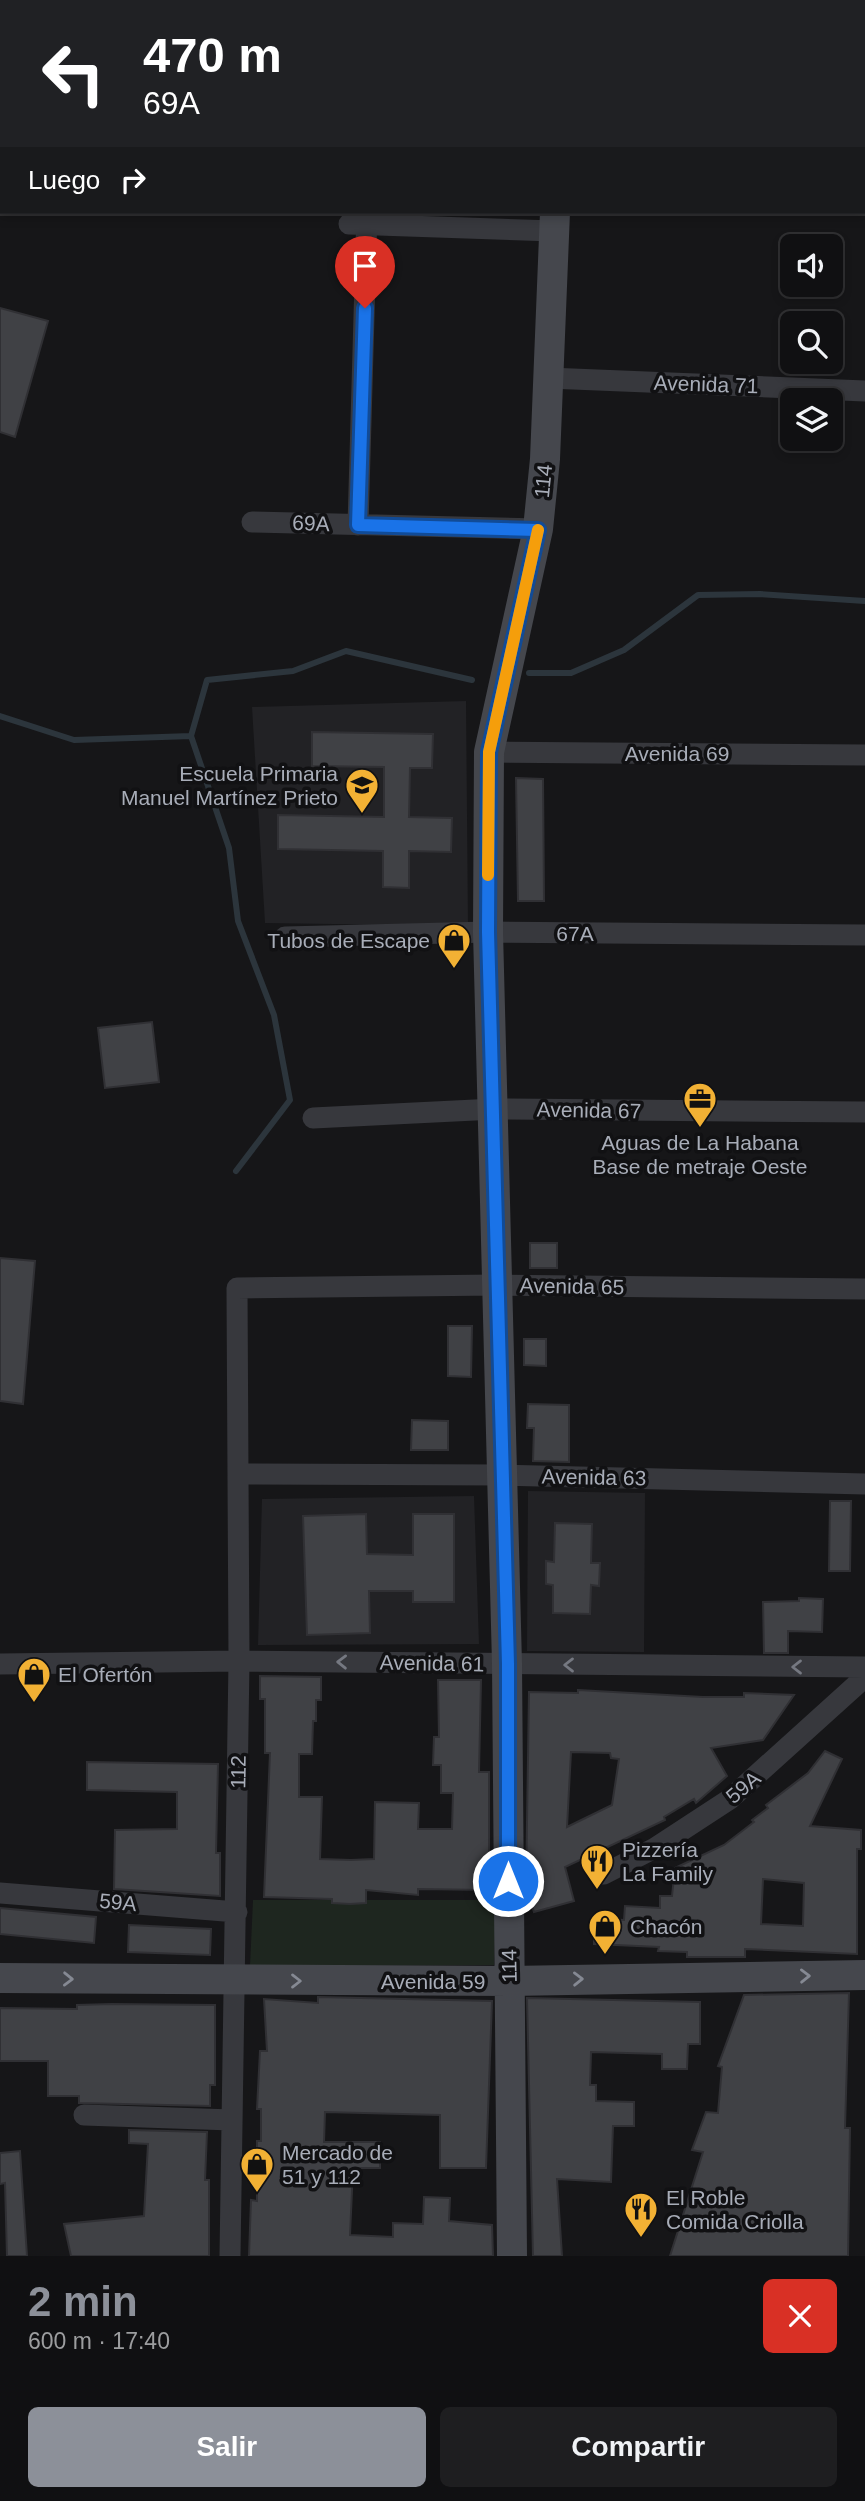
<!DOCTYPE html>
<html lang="es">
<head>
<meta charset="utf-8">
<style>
	:root { --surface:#101012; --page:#1e1e20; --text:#f1f3f6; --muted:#9c9d9f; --line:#303032; --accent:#8c9099 }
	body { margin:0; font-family:Arial,sans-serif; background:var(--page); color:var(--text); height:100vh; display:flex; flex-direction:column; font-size:26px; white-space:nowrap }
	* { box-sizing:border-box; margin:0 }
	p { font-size:23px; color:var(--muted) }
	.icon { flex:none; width:38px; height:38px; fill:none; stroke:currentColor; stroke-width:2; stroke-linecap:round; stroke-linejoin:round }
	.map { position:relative; height:2256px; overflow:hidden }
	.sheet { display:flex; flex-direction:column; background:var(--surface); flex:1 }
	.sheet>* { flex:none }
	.guide { position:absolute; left:0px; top:0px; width:866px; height:214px; box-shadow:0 4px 10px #0003,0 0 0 2px var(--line); background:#202124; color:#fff; overflow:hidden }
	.controls { position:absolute; left:780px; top:234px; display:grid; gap:14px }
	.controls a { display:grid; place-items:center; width:63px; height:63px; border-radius:10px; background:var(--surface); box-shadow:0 4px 10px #0003,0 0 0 2px var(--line); font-size:35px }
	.pin { position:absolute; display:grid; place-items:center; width:60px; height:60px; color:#fff; margin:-72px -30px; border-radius:50% 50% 50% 0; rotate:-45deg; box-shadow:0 0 7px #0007 }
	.pin .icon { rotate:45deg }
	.me { position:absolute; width:77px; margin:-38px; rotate:0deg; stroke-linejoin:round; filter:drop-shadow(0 0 5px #0008) }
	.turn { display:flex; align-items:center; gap:24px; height:147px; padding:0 28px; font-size:32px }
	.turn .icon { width:91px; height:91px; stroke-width:2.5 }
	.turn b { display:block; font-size:49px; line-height:60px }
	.then { display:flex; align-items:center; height:66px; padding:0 28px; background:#0003; gap:14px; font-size:26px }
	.round { display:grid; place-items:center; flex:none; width:74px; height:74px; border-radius:10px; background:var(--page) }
	.head { display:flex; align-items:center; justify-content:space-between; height:119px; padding:0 28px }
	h1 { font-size:42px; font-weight:800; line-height:52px; color:var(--accent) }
	.action { display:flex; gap:14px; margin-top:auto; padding:14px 28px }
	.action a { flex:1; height:80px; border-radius:10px; background:var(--accent); color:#fff; font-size:28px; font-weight:800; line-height:80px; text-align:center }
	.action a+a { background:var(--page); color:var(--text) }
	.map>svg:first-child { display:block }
	.built { fill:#222225 }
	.green { fill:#1e261f }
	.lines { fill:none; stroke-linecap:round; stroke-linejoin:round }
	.stream { stroke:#2c353c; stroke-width:6 }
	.building { fill:#404145; stroke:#303034; stroke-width:2; fill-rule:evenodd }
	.street { stroke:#37383d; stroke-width:21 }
	.secondary { stroke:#45474d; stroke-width:30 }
	.oneway { stroke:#757881 }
	.oneway2 { stroke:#858993 }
	.route-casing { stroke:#114b97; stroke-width:18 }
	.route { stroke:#1a73e8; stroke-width:12 }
	.slow { stroke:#f59e0b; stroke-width:12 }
	.labels { text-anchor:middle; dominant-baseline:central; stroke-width:7; stroke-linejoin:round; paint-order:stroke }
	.street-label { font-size:21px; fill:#a8adb8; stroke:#111113 }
	.poi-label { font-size:21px; fill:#a8adb8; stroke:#111113; text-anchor:start }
</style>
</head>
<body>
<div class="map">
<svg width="865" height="2256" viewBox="0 0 865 2256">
	<rect width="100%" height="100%" fill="#161618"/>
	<path class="built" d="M466 701 468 926 265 923 252 707Z
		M528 1491 645 1493 644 1652 527 1651Z
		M474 1496 479 1644 258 1645 262 1499Z"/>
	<path class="green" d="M253 1900H496L494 1965 250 1966Z"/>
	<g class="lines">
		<path class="stream" d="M529 673H571L624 650 698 595 760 594 865 601
			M0 716 74 740 191 736
			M236 1171 290 1100 274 1015 238 921 229 848 191 736 207 680 293 671 346 651 472 680"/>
	</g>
	<path class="building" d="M0 308 48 321 15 437 0 432Z
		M312 732 433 734 432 768H410L409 817 452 818 451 852 409 851V888L383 887V851L278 849V815L384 817V767L312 766Z
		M516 778 543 779 544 901H518Z
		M152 1022 159 1082 105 1088 98 1028Z
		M530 1243H557V1268H530Z
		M0 1258 35 1261 23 1404 0 1401Z
		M448 1326H472L471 1377 448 1376Z
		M524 1339H546V1366L524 1365Z
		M528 1404 569 1405V1462L533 1461 534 1428H527Z
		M412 1420 448 1421V1450H411Z
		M830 1501H851L850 1571H829Z
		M366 1514 367 1554 413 1555V1514H454V1602H413V1591H369L370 1633 307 1635 303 1516Z
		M555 1523 592 1524 591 1563H600L599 1586 591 1585 590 1614 553 1613V1585L546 1584V1561L554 1562Z
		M799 1598 823 1599 822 1632 788 1631V1653H764L763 1602 799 1601Z
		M260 1676 321 1677V1700H316V1721H313L312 1754H299V1797H322L320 1859 351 1860 374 1859 375 1802 419 1803 418 1829H452L453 1793H441V1765H433L434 1737H439L438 1680H481L479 1772H489V1890L418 1889V1895L366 1890V1903L350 1904 332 1903V1899L264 1897 270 1753H265V1699H260Z
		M578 1690 703 1697H744V1693L794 1695 763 1740 711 1748 727 1776 696 1803 694 1799 664 1817 665 1820 565 1867 574 1901 534 1912 526 1888 529 1692 578 1693ZM571 1752 610 1753 611 1758 619 1759 612 1805 567 1827Z
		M825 1751 842 1759 810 1826 861 1830V1849H857V1954L745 1949V1957H687V1952L658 1951 659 1947 594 1944V1918L624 1920 625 1906 660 1908V1896H672L675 1868 724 1845 754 1822 752 1820 768 1808 766 1805 808 1773ZM763 1879 804 1883 803 1926 761 1924Z
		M87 1762 218 1764 216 1853H220V1896L114 1889 115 1830 177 1829V1792L87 1790Z
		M0 1908 96 1917 94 1943 0 1934Z
		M129 1925 211 1929 210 1955 128 1952Z
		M849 1993 845 2128H850L848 2256H670L703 2152 692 2150 706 2112 718 2113 722 2067 718 2066 744 1995Z
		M318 1997 492 2001 486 2168H440V2115L325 2112 324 2142H380V2168H353L350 2235 393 2237V2223L423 2224 424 2197 450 2198 449 2221 492 2225 493 2256H249L251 2200 257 2201V2141H261V2109H257L260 2051H267L264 1999 318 2003Z
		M527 1998 700 2002V2044H688L687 2069H662V2054L591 2052 590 2085H596V2101L634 2102V2126H613L611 2182 557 2179 562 2256H533Z
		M112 2004 215 2005V2085H210V2106L79 2103V2096H48V2061H0V2008L77 2009V2005Z
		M129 2130 207 2132 205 2180H209V2256H71L64 2224 144 2216 148 2144 129 2143Z
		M20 2151 27 2256H7L5 2183 0 2184V2153Z"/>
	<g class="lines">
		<path class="street" d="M373 2V0
			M349 224 554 231
			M548 378 865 391
			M252 522 538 529
			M358 525 367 212
			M489 752 865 755
			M285 937 488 932 865 935
			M313 1118 495 1109 865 1112
			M239 1474 502 1475 865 1484
			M0 1664 239 1661 865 1667
			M604 1874 655 1848 730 1799 865 1677
			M0 1893 237 1912
			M84 2115 232 2120
			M230 2256 239 1661 237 1288 496 1285 865 1289"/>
		<path class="secondary" d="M563 2V0
			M864 106H865
			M0 1978 509 1981 865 1975
			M512 2256 507 1664 488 932 489 752 538 529 545 459 555 212"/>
	</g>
	<defs><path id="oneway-chevron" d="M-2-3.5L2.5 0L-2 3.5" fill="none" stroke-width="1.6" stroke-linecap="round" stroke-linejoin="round" transform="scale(1.75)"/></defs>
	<g class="oneway">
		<use href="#oneway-chevron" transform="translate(342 1662) rotate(-179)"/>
		<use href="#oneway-chevron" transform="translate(569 1665) rotate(-180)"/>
		<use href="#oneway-chevron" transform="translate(797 1667) rotate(-180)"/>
	</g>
	<g class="oneway2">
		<use href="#oneway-chevron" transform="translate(805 1976) rotate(-1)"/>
		<use href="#oneway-chevron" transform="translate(68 1979) rotate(1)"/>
		<use href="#oneway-chevron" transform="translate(578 1979) rotate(-1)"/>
		<use href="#oneway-chevron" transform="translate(296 1981)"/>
	</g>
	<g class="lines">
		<defs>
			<path id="route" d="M365 308 358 525 538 530 489 752 488 932 508 1664V1881"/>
		</defs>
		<use href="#route" class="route-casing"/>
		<use href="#route" class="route"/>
		<path class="slow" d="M488 875 489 752 538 530"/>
	</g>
	<defs>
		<symbol id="school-pin" viewBox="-11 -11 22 30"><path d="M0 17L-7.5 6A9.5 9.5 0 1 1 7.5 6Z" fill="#f2b134" stroke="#111113"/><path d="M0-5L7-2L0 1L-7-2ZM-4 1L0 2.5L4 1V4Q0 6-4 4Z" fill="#111"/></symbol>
		<symbol id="shop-pin" viewBox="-11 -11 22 30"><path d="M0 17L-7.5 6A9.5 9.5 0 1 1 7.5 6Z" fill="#f2b134" stroke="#111113"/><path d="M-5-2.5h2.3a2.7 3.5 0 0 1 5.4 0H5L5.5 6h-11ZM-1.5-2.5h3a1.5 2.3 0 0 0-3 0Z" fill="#111"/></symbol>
		<symbol id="office-pin" viewBox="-11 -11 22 30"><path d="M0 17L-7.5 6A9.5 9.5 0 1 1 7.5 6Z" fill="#f2b134" stroke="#111113"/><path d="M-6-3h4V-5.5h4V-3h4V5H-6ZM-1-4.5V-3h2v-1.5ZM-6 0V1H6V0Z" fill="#111"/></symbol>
		<symbol id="restaurant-pin" viewBox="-11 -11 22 30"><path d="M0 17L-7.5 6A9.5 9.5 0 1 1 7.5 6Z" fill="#f2b134" stroke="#111113"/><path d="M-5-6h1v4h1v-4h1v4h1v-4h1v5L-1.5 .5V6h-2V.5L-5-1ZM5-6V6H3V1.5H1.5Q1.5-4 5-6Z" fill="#111"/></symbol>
	</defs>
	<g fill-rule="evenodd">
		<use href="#school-pin" x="343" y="766" width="38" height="52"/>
		<use href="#shop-pin" x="435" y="921" width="38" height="52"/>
		<use href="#office-pin" x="681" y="1080" width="38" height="52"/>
		<use href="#shop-pin" x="15" y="1655" width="38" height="52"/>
		<use href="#restaurant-pin" x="578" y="1842" width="38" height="52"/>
		<use href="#shop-pin" x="586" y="1907" width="38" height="52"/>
		<use href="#shop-pin" x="238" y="2145" width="38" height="52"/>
		<use href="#restaurant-pin" x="622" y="2190" width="38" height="52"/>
	</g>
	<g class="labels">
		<g class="street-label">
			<text transform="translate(706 384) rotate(2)">Avenida 71</text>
			<text transform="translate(543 481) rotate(-84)">114</text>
			<text transform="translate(311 523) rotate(2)">69A</text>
			<text x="677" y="753">Avenida 69</text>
			<text x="575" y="933">67A</text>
			<text transform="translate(589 1110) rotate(1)">Avenida 67</text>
			<text transform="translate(572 1286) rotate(1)">Avenida 65</text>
			<text transform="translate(594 1477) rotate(1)">Avenida 63</text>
			<text transform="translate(432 1663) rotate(1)">Avenida 61</text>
			<text transform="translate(238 1772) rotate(-89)">112</text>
			<text transform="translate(743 1787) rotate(-40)">59A</text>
			<text transform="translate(118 1902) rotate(5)">59A</text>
			<text transform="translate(509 1966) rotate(-91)">114</text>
			<text x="433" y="1981">Avenida 59</text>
		</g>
		<g class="poi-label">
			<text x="338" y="773" text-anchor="end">Escuela Primaria<tspan x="338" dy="24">Manuel Martínez Prieto</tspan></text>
			<text x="430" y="940" text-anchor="end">Tubos de Escape</text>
			<text x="700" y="1142" text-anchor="middle">Aguas de La Habana<tspan x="700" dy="24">Base de metraje Oeste</tspan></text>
			<text x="58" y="1674">El Ofertón</text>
			<text x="622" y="1849">Pizzería<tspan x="622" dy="24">La Family</tspan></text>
			<text x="630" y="1926">Chacón</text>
			<text x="282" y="2152">Mercado de<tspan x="282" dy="24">51 y 112</tspan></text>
			<text x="666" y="2197">El Roble<tspan x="666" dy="24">Comida Criolla</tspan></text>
		</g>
	</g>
</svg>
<div class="controls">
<a><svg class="icon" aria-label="sound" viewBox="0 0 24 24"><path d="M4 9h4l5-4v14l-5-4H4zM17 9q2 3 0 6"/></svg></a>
<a><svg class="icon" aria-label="search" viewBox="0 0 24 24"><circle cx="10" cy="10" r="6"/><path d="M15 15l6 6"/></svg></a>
<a><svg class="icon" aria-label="layers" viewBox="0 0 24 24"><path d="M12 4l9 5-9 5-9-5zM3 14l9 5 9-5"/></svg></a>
</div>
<div class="pin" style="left:365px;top:308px;background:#d93025"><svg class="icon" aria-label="arrive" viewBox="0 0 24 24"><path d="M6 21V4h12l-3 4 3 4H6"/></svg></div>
<svg class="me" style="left:508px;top:1881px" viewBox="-20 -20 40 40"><circle r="17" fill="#1a73e8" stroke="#fff" stroke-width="3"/><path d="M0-11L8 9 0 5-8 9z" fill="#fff"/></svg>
<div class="guide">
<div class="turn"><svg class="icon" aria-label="left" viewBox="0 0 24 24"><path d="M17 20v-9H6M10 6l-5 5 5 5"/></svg><div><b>470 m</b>69A</div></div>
<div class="then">Luego<svg class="icon" aria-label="right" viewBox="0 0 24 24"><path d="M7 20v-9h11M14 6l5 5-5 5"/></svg></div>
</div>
</div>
<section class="sheet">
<div class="head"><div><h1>2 min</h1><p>600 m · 17:40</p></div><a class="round" style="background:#d93025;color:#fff"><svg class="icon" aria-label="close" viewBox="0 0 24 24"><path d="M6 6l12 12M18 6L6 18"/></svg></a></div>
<div class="action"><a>Salir</a><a>Compartir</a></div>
</section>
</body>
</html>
